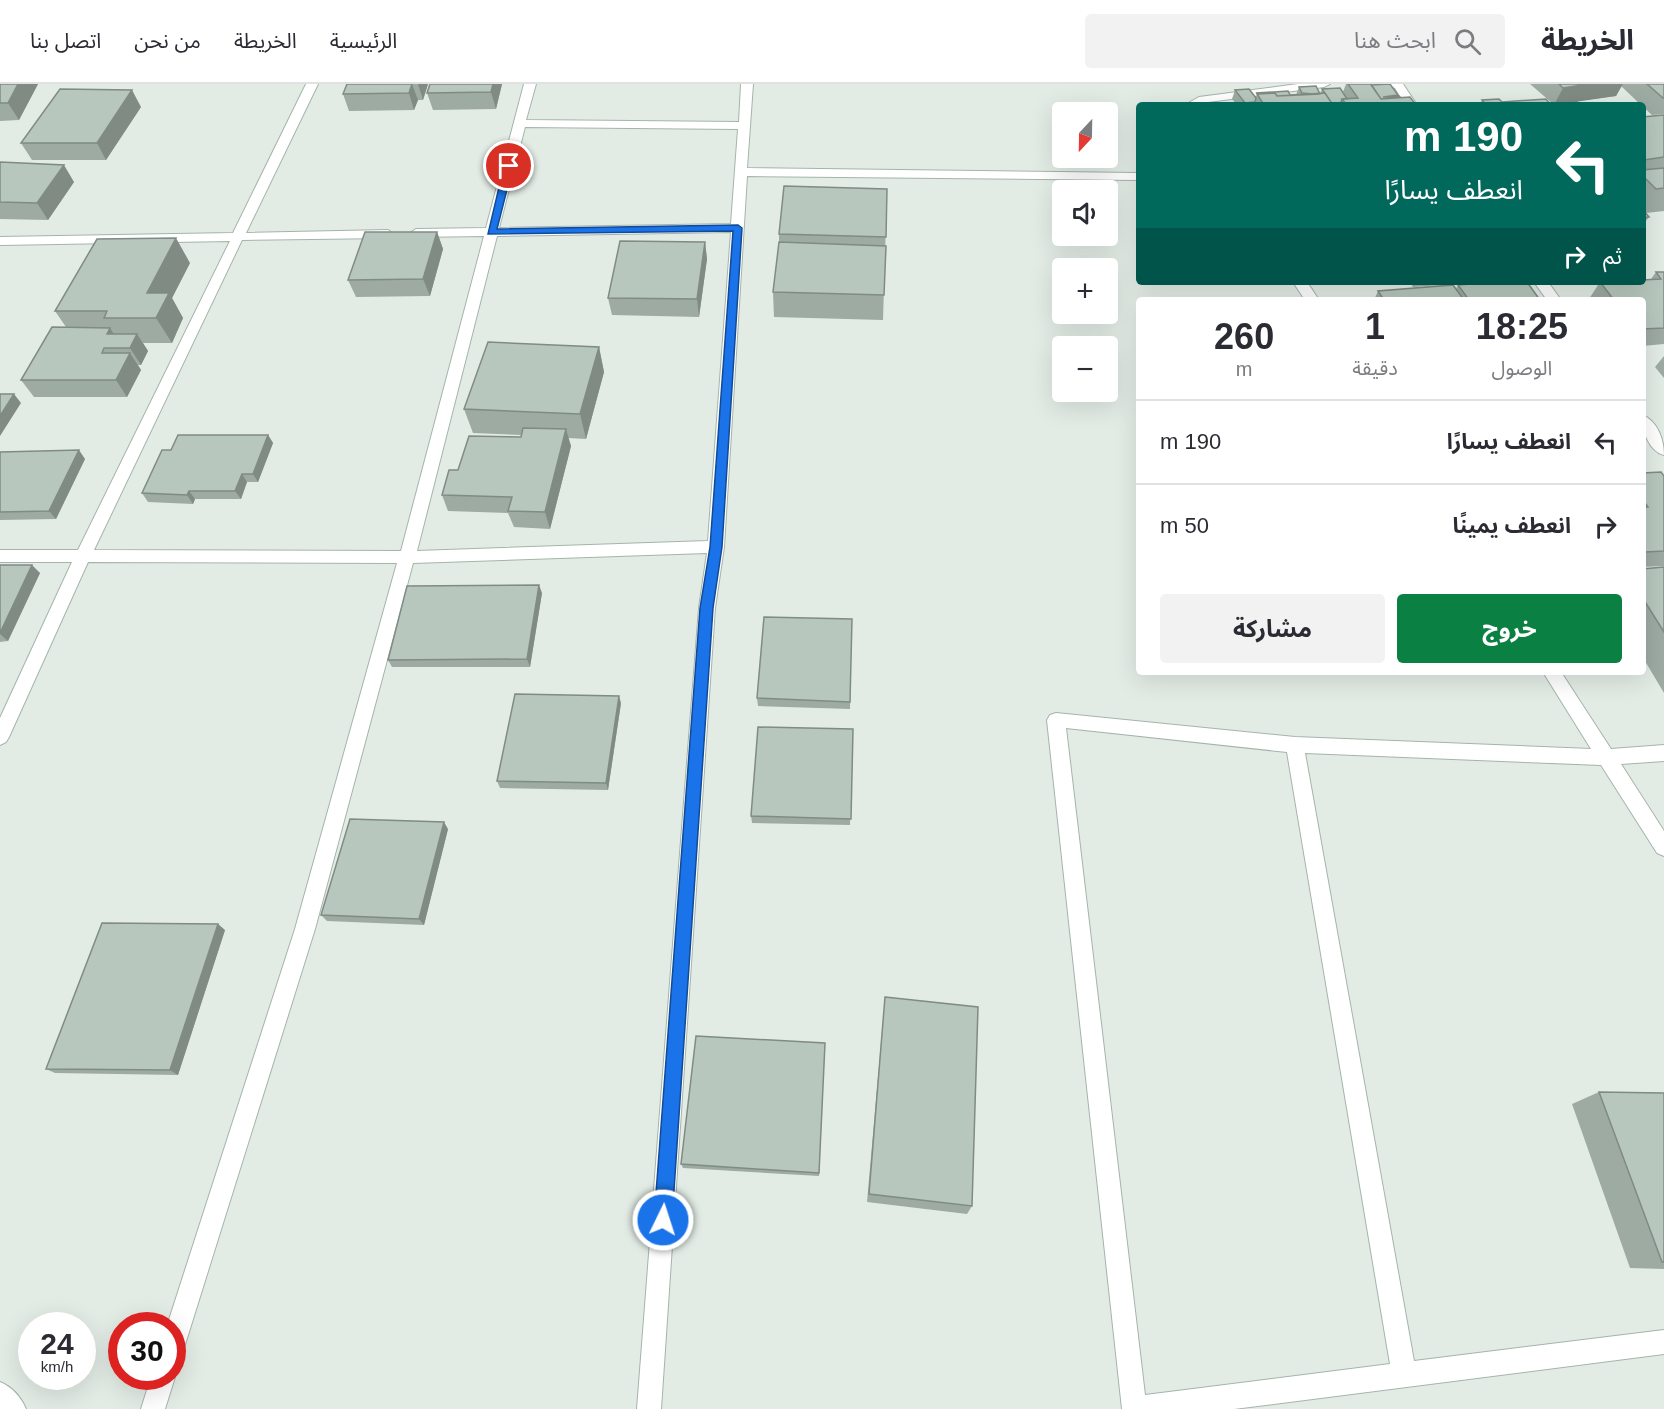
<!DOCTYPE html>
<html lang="ar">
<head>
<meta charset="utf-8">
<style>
	:root { --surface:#fff; --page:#f2f2f3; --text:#2b2b33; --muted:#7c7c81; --line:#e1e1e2; --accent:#0b8043 }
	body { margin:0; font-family:Arial,"Noto Sans Arabic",sans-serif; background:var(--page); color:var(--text); direction:rtl; height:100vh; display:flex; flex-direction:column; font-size:22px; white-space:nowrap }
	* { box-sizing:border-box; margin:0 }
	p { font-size:20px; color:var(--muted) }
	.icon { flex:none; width:33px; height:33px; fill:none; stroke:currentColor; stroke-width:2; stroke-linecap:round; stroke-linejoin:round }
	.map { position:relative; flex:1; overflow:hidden; direction:ltr }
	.side { position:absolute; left:1136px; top:213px; width:510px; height:378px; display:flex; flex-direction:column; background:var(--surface); border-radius:6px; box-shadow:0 6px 24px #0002; direction:rtl }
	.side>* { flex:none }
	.top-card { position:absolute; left:1136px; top:18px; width:510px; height:183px; border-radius:6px; box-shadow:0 6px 24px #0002; direction:rtl; background:#00695c; color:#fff; overflow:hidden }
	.needle { width:39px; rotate:202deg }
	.fabs { position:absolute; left:1052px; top:18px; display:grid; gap:12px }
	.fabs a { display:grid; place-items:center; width:66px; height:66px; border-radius:6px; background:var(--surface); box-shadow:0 6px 24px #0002; font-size:30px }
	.speed { position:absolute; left:18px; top:1228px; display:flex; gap:12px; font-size:30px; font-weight:700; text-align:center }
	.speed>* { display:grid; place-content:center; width:78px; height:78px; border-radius:50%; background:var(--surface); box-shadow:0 6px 24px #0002; line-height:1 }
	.speed small { font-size:15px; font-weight:400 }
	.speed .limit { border:9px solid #d22; background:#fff; color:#111 }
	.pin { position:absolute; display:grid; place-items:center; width:51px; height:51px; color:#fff; margin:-26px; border:3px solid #fff; border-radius:50%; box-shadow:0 2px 6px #0007 }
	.me { position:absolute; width:66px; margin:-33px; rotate:4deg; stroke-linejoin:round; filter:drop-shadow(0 0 4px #0008) }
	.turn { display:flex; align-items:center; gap:21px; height:126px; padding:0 24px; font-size:27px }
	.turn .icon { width:78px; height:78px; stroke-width:2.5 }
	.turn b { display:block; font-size:42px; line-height:51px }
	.then { display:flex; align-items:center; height:57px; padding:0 24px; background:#0003; gap:12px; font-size:22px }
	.eta { display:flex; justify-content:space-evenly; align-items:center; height:102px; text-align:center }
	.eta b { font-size:36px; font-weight:700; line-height:42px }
	.button { display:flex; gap:12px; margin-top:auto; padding:12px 24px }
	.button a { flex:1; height:69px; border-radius:6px; background:var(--accent); color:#fff; font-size:24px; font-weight:700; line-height:69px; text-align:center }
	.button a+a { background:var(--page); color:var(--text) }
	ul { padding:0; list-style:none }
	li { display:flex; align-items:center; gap:18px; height:84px; padding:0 24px; border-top:2px solid var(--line) }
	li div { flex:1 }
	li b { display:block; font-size:22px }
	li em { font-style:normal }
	header { display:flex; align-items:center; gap:36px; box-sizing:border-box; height:84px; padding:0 30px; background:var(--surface); border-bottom:2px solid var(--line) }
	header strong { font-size:28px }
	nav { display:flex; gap:33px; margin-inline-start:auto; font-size:21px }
	.search { width:420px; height:54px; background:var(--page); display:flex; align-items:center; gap:15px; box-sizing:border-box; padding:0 21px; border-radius:6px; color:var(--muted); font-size:22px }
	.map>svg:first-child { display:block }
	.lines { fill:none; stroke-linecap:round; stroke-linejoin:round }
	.street-casing { stroke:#a5b4ab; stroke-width:2 }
	.street { fill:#fff; fill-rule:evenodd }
	.wall { fill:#9daba3; fill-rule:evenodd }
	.shaded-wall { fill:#808b84 }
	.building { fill:#b7c7bd; stroke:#808b84; stroke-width:1.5 }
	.route { fill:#1a73e8; stroke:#114b97; stroke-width:1.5 }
</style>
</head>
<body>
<header>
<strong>الخريطة</strong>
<div class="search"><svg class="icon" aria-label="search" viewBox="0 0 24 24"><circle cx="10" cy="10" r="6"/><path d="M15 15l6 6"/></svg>ابحث هنا</div>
<nav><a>الرئيسية</a><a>الخريطة</a><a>من نحن</a><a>اتصل بنا</a></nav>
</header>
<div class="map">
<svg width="1664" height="1325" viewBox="0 0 1664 1325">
	<rect width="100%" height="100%" fill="#e2ece5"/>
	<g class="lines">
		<defs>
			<path id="street" d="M306 0H318L246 149 388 146 394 150 388 154 242 156 94 466 401 467 484 152 416 153 410 149 416 145 486 144 524 0H536L526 36 739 38 741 0H753L747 84 1138 89V96L747 92 724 463 715 524 661 1325H637L699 524 707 469 413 479 315 845 184 1264 181 1273 172 1276V1242H167L295 845 397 479 88 478 9 653 6 658 0 661V634L72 478H0V466H78L230 157 0 161V153L233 149ZM525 43 738 45 731 140 499 144ZM731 148 708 457 417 467 497 152Z
				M1298 0H1330L1324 3 1185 21 1199 13Z
				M1384 0H1403L1417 21H1405L1395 4Z
				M1293 198H1307L1319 216H1305Z
				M1534 198H1548L1561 216H1547Z
				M1642 331C1658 337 1664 356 1664 371 1648 367 1642 345 1642 331Z
				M1543 588H1561L1611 665 1664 661V677L1621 680 1664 747V772L1657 769 1601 681 1305 669 1414 1277 1664 1246V1270L1234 1325H1122L1047 636 1050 631 1056 629 1295 653 1591 665ZM1066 644 1287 668 1390 1280 1145 1311Z
				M172 1286 175 1293 165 1325H141L151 1293H172Z
				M0 1298C12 1303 21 1313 26 1325H0Z"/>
		</defs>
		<use href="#street" class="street-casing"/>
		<use href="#street" class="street"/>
	</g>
	<path class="wall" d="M0 0H38L19 36 0 37Z
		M347 0H428L423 16H418L414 26 349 27 343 10Z
		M430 0H502L496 25 433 26 427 9Z
		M1346 0H1371L1416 21H1237L1232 15 1235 6 1256 14 1257 9 1296 11 1299 3 1320 10 1322 5 1343 8Z
		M1530 0H1664V30L1652 31 1642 22V21H1641L1621 2 1616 12 1577 17 1581 21H1480L1482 16 1502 18 1551 20 1552 19Z
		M141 23 106 76H32L21 59Z
		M1664 31V127L1646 129 1649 133 1642 142V33Z
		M0 78 74 98 48 136 0 135Z
		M887 105 883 236 774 233 773 208 779 158V150Z
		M437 148 443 165 430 212 356 213 348 196Z
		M705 158 707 175 699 233 612 231 608 214Z
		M190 179 172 214 183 234 172 259H143L148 267 141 281H138L141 286 127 313H34L21 296 66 243 55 227Z
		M1656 188H1664V260L1642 262V216L1589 215 1600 198 1651 195Z
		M1410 198H1527L1540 216H1374L1378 207 1443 201 1442 199 1440 201 1413 203ZM1475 199 1458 201 1456 205 1453 201Z
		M599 263 604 288 586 355 568 354 571 362 550 445 514 443 508 429 448 427 442 411 458 386 521 353V351L473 349 464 325Z
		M1664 272V294L1655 283Z
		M268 351 273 359 258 398H247L241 415H195L193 420 148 418 142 409 171 366Z
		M0 368 85 375 56 435 0 436Z
		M1642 389 1664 392V482L1642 483Z
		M0 481 40 489 8 557 0 558Z
		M1664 483V609L1642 572V485Z
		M542 509 530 583H392L388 576Z
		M852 535 850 625 758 622 757 614Z
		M621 619 608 706 500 704 497 697Z
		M853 645 850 741 752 739 751 732Z
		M448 745 424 841 327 837 321 831Z
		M225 846 178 991 55 989 46 985Z
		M885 913 972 1122 967 1130 867 1118Z
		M825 959 819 1092 683 1084 681 1080Z
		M1599 1008 1664 1009V1185L1630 1184 1572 1020Z"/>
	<path class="shaded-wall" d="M18 0H38L19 36 8 19Z
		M412 0 418 16 414 26 409 9Z
		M418 0H428L423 16Z
		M493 0H502L496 25 491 8Z
		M1588 0H1623L1616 12 1554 21 1563 4Z
		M132 6 141 23 106 76 97 59Z
		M64 81 74 98 48 136 37 119Z
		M437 148 443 165 430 212 423 195Z
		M176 154 190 179 172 214 183 234 172 259 156 234 147 209Z
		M705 158 707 175 699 233 697 215Z
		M110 244 121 261 107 250Z
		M137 250 148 267 141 281 130 264Z
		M599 263 604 288 586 355 580 330Z
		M130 269 141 286 127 313 116 296Z
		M14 310 21 319 0 352V332Z
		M566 345 571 362 550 445 545 428Z
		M268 351 273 359 258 398 253 390Z
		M79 366 85 375 56 435 49 427Z
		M242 390 247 398 241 415 235 407Z
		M189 407 195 415 193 420 187 411Z
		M32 481 40 489 8 557 0 550V549Z
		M539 501 542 509 530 583 527 575Z
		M619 612 621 619 608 706 606 699Z
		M444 738 448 745 424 841 419 835Z
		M218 840 225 846 178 991 170 986Z"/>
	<path class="building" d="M0 0H18L8 19H0Z
		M347 0H412L409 9 343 10Z
		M430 0H493L491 8 427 9Z
		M1348 0H1371L1381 15 1410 13 1416 21H1347L1342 15 1358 14Z
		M1390 0 1398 11 1383 13 1399 12 1400 13 1381 15 1371 1Z
		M1559 0H1588L1563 4Z
		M1647 0H1664V14H1663Z
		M1316 2 1320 10 1277 12 1275 9 1258 10 1257 9 1288 7 1290 11 1312 10 1302 9 1299 3Z
		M1340 4 1347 15H1342L1340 21H1333L1322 5Z
		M60 5 132 6 97 59H21Z
		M1249 5 1256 14 1255 18 1245 19 1235 6Z
		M1275 9 1277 12 1325 9 1333 21H1264L1257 10Z
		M1499 15 1502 18 1546 15 1551 21H1486L1482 16Z
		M1576 17 1581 21H1553L1551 19Z
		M1664 31V73L1644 76 1642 74V33Z
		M0 78 64 81 37 119 0 118Z
		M1664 84V104L1656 105 1642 91V86Z
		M784 102 887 105 886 153 779 150Z
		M1642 126H1643L1649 133 1642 134Z
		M365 148H437L423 195 348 196Z
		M176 154 147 209H169L156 234H104L107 227H55L97 155Z
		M620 157 705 158 697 215 608 214Z
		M779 158 886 162 884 211 773 208Z
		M1656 188H1664V244L1642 245V216H1614L1600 198H1642V196L1661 195Z
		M1495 198H1527L1540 216H1469L1458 201Z
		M1453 201 1464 216H1384L1378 207Z
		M52 243 110 244 107 250H137L130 264H104L102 269H130L116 296H21Z
		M488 258 599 263 580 330 464 325Z
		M0 310H14L0 332Z
		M523 344 566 345 545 428 508 427 512 413 442 411 449 386H458L469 352 521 353Z
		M178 351H268L253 390H242L235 407H189L187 411 142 409 162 366H171Z
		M79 366 49 427 0 428V368Z
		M1661 388 1664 392V467L1646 468 1642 463V424L1648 423 1642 415V389Z
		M0 481H32L0 549Z
		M1664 483V548L1642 513V485Z
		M539 501 527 575 388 576 407 502Z
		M764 533 852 535 850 618 757 614Z
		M515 610 619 612 606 699 497 697Z
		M758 643 853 645 851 735 751 732Z
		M350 735 444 738 419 835 321 831Z
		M102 839 218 840 170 986 46 985Z
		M885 913 978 923 972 1122 869 1110Z
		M696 952 825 959 819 1089 681 1080Z
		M1599 1008 1664 1009V1178H1662Z"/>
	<path class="route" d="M509 80 513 82 497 145 738 141 742 144 722 463 713 524 672 1136 669 1143 663 1145 657 1143 654 1136 700 524 710 463 733 147 488 150 504 82Z"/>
</svg>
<div class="fabs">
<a><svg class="needle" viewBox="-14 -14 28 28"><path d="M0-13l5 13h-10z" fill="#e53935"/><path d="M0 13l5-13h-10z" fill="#7c7c81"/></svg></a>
<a><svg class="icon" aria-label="sound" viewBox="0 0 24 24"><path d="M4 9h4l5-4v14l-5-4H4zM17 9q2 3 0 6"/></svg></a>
<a>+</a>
<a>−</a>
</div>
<div class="speed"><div>24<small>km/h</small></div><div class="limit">30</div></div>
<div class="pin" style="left:509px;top:82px;background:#d93025"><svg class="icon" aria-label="arrive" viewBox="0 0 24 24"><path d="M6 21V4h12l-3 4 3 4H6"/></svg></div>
<svg class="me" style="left:663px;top:1136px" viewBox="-20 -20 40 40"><circle r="17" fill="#1a73e8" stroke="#fff" stroke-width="3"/><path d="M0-11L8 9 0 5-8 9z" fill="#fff"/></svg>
<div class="top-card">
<div class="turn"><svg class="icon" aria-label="left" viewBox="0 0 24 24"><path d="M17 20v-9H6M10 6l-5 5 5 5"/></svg><div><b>190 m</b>انعطف يسارًا</div></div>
<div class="then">ثم<svg class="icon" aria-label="right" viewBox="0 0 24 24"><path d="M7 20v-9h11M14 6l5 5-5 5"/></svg></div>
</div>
<section class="side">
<div class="eta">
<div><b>18:25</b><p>الوصول</p></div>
<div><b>1</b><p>دقيقة</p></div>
<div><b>260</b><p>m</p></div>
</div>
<ul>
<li><svg class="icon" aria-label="left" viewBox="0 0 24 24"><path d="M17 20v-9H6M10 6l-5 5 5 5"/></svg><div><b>انعطف يسارًا</b></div><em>190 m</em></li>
<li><svg class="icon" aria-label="right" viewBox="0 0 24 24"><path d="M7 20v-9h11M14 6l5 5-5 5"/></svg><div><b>انعطف يمينًا</b></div><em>50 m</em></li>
</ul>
<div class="button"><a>خروج</a><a>مشاركة</a></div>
</section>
</div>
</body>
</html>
